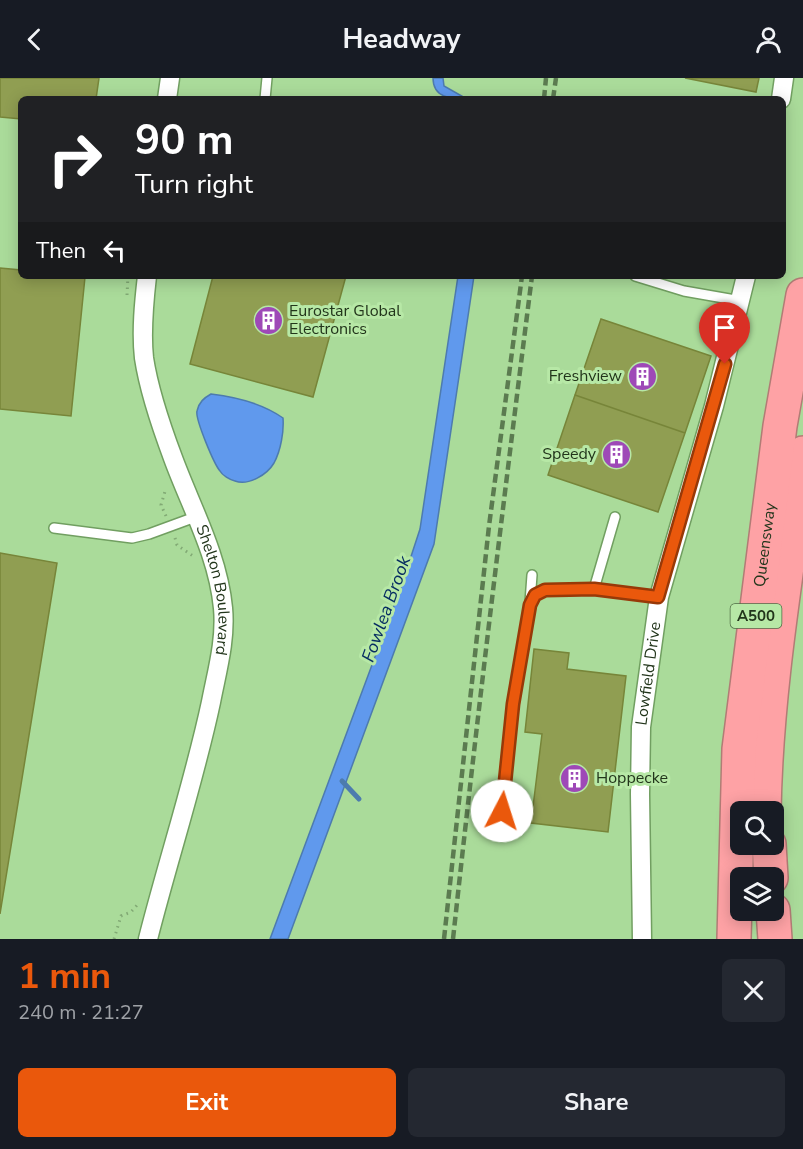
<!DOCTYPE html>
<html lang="en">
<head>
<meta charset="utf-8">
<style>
	:root { --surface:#171b24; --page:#242831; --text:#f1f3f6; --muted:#9ea1a6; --accent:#ea580c }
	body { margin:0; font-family:"Nunito Sans",sans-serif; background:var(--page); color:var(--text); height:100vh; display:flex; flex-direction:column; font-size:22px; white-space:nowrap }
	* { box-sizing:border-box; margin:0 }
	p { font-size:20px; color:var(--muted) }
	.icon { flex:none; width:33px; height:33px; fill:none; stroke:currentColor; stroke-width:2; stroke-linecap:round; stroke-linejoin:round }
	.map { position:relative; height:861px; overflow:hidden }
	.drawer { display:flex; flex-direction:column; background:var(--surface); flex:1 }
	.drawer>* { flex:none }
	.top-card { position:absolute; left:18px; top:18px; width:768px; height:183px; border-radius:9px; box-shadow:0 3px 15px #0003; background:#202124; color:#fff; overflow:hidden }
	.controls { position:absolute; left:730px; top:723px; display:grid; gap:12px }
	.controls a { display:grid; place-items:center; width:54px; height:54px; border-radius:9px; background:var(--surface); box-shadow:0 3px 15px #0003; font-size:30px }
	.pin { position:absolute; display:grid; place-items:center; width:51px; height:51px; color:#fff; margin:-62px -26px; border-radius:50% 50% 50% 0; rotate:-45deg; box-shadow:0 0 6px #0007 }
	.pin .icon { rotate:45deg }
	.me { position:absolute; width:66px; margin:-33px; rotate:5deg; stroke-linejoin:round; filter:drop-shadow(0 0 4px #0008) }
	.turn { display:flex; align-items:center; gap:21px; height:126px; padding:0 18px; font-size:27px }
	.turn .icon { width:78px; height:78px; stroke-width:2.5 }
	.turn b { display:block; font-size:42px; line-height:51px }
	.then { display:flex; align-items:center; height:57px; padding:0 18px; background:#0003; gap:12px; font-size:22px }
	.round { display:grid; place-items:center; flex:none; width:63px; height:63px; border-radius:9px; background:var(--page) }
	.head { display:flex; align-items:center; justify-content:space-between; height:102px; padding:0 18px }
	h1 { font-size:36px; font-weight:700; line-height:45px; color:var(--accent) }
	.action { display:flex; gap:12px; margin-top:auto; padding:12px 18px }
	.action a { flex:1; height:69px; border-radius:9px; background:var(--accent); color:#fff; font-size:24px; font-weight:700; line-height:69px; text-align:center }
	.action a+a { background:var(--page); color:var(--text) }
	header { display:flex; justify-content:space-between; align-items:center; height:78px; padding:0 18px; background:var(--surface); font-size:27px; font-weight:700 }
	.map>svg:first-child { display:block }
	.water { fill:#6099ed; stroke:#4d7bae; stroke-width:1.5 }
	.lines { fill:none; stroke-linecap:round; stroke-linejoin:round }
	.stream { stroke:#4d7bae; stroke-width:5 }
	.building { fill:#909e52; stroke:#778539; stroke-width:1.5 }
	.lane-casing { stroke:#719f61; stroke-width:12 }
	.street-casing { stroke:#719f61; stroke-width:21 }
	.highway-casing { stroke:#b17c75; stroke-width:36 }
	.path { stroke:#81a974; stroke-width:3; stroke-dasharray:1.5 4.5; stroke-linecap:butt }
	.lane { stroke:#fff; stroke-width:9 }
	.street { stroke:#fff; stroke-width:18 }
	.highway { stroke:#fea2a5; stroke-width:33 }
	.rail { stroke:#5b7b50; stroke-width:4.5; stroke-dasharray:9 4.5; stroke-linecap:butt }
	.route-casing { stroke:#983908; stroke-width:15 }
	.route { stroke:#ea580c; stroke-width:10 }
	.labels { text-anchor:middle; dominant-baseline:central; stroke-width:6; stroke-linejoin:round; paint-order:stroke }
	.shield { fill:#b7e8a6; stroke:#4f6b45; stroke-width:1.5 }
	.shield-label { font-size:15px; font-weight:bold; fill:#22351b }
	.poi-label { font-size:16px; fill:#22351b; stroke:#b7e8a6; text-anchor:start }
	.street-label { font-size:16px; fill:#22351b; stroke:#b7e8a6 }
	.water-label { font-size:18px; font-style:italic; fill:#082e62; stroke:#b7e8a6 }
</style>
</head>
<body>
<header><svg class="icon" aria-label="back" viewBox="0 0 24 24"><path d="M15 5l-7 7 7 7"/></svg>Headway<svg class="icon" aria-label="person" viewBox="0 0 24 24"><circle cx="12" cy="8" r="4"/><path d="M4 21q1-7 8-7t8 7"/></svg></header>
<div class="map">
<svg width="803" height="861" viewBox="0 0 803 861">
	<rect width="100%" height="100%" fill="#aadb9a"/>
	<path class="water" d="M433 0H443L444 8 467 21C451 21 433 20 433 0Z
		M458 198H474L434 466 288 861H270L401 509 420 451Z
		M211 316C236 319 262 325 283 340 284 353 281 372 274 385 267 397 248 408 235 403 230 402 222 397 220 393 214 386 195 341 197 333 199 324 204 320 211 316Z"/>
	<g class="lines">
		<path class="stream" d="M342 703 359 721"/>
	</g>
	<path class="building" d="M0 0H99L96 21H21V41L0 39Z
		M685 0H759L756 14Z
		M0 190 21 192V198L85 199 71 338 0 331Z
		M213 198H346L313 319 190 286Z
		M601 241 711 278 685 355 575 317Z
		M575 317 685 355 658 434 548 397Z
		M0 475 57 485 0 836Z
		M534 571 569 575 567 591 626 598 608 754 531 745 542 656 525 654Z"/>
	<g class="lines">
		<defs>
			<path id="lane" d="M265 21 267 0
				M635 198 684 213 741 223
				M54 450 132 460 149 456 198 438
				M594 511 615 439
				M530 524 532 497
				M500 755 513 626 530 527 535 517 545 512 594 511 659 519"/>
			<g id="street">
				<path d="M167 21 170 0"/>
				<path d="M781 21 784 0"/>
				<path id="s1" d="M147 198C144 224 141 253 144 280 149 313 161 348 173 380 191 429 218 477 223 530 226 562 217 593 211 624 194 704 168 782 148 861"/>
				<path id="s2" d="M642 861 640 716 641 649 659 519 714 328 746 198"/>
			</g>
			<g id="highway">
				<path d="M764 734C766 613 787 494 803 375"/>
				<path d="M769 766 771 800"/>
				<path d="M773 832 775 861"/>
				<path id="s3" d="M734 861 739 671 780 348 803 217"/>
			</g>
		</defs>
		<use href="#lane" class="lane-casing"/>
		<use href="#street" class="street-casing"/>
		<use href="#highway" class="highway-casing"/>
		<path class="path" d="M127 217 128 198
			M166 438 161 427 166 410
			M175 460 177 467 193 478
			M114 861 121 838 131 834 139 825"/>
		<use href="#lane" class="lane"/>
		<use href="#street" class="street"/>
		<use href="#highway" class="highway"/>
		<path class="rail" d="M544 21 546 0
			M553 21 556 0
			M444 861 489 448 522 198
			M453 861C477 640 504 419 532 198"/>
	</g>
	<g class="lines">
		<defs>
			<path id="route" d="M502 733 513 626 530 527 535 517 545 512 594 511 658 519 725 286"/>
		</defs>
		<use href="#route" class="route-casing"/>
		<use href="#route" class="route"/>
	</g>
	<defs>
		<symbol id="building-disc" viewBox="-11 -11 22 22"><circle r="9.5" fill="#9e49b7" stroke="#b7e8a6"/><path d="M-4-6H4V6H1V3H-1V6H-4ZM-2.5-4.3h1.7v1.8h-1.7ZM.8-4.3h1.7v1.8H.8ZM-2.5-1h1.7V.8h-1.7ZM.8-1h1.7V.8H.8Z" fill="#fff"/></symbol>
	</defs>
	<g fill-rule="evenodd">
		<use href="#building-disc" x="252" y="226" width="33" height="33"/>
		<use href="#building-disc" x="626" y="282" width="33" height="33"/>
		<use href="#building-disc" x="600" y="360" width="33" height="33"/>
		<use href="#building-disc" x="558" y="684" width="33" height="33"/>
	</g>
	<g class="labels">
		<rect class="shield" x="730.5" y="526" width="51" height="24" rx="4.5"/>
		<g class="shield-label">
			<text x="756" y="538">A500</text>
		</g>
		<g class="poi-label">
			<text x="289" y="233">Eurostar Global<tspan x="289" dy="18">Electronics</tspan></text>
			<text x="622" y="298" text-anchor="end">Freshview</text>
			<text x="596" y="376" text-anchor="end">Speedy</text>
			<text x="596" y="700">Hoppecke</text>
		</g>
		<g class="street-label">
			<text stroke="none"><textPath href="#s3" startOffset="396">Queensway</textPath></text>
			<text stroke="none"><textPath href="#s1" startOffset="326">Shelton Boulevard</textPath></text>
			<text stroke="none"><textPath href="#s2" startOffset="266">Lowfield Drive</textPath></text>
		</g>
		<g class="water-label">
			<text transform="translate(386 531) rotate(-70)">Fowlea Brook</text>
		</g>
	</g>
</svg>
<div class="controls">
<a><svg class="icon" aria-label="search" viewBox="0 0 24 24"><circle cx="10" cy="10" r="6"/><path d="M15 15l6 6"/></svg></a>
<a><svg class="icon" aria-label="layers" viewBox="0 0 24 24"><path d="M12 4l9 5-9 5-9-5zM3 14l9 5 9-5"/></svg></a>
</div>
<div class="pin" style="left:725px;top:286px;background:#d93025"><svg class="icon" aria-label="arrive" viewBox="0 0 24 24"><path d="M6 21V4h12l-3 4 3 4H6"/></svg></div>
<svg class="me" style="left:502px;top:733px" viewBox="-20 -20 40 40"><circle r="19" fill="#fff"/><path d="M0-13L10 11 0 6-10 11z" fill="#ea580c"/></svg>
<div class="top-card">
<div class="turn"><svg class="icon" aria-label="right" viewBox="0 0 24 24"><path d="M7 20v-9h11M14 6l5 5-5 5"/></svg><div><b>90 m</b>Turn right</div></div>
<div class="then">Then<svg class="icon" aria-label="left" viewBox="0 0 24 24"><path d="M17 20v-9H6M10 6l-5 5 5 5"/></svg></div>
</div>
</div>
<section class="drawer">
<div class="head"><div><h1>1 min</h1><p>240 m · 21:27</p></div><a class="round"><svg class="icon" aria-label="close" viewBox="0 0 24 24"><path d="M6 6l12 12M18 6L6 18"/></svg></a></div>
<div class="action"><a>Exit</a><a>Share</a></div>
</section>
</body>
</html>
